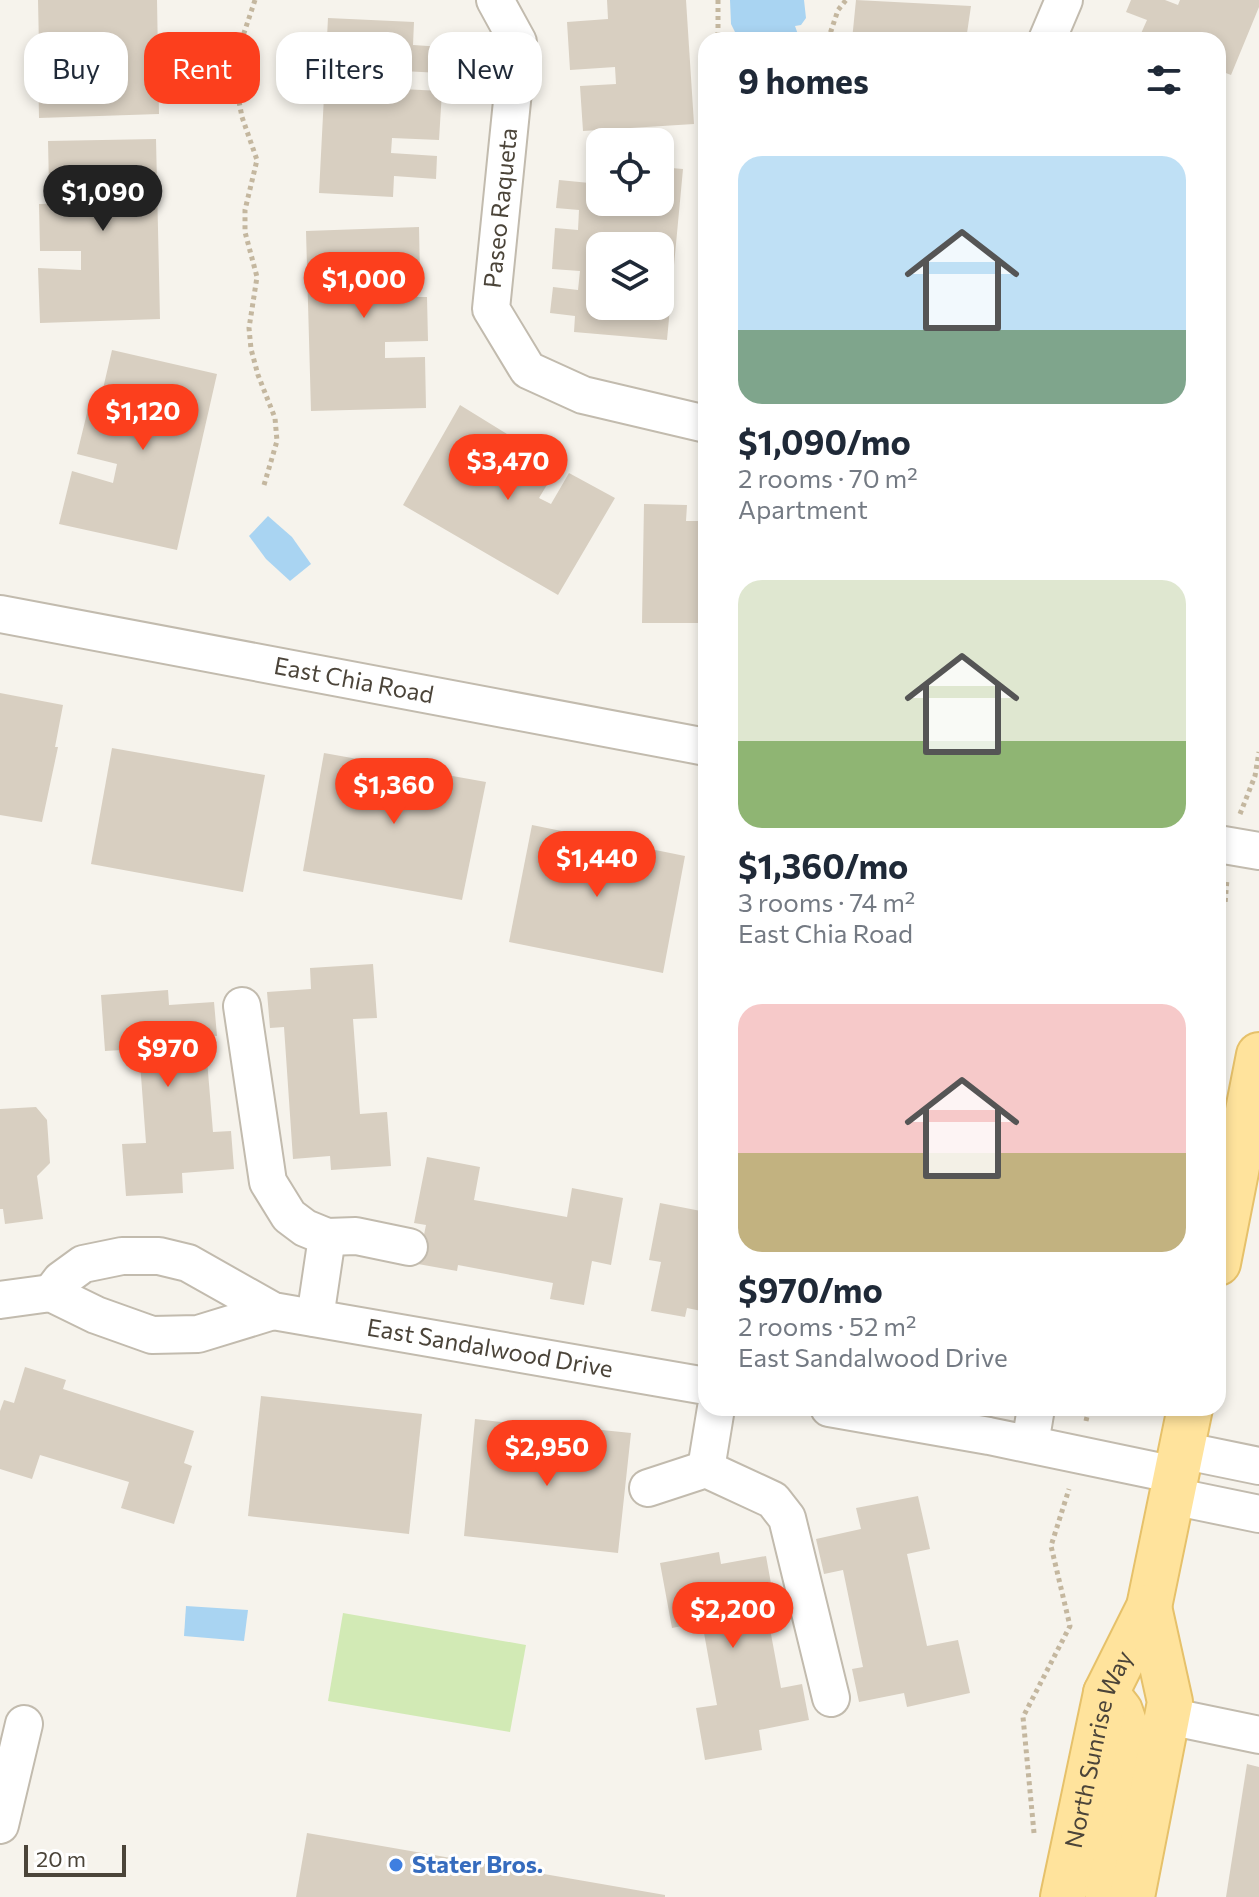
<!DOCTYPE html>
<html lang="en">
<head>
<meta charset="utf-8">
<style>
  body { margin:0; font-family:Commissioner,sans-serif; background:#f6f6f7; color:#1f2937; height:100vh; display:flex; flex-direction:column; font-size:30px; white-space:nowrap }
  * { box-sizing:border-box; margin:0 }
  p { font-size:26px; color:#747a83 }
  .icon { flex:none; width:44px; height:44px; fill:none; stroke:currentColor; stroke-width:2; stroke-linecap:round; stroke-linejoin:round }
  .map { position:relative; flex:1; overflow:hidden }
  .side { position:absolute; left:698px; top:32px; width:528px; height:1384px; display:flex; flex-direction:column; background:#fff; border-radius:24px; box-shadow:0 4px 12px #0003 }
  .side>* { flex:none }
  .guide { position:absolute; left:24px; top:32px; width:554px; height:72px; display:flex; gap:16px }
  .fabs { position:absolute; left:586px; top:128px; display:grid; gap:16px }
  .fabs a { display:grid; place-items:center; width:88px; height:88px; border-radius:16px; background:#fff; box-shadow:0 4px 12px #0003; font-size:40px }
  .scale { position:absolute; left:24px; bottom:20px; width:102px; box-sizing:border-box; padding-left:8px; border:4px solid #4b4439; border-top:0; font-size:22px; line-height:28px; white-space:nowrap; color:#4b4439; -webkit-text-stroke:6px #fff; paint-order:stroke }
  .price { position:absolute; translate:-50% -68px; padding:0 18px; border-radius:28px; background:#fc3f1d; color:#fff; font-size:26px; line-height:52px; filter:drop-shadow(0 2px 4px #0008) }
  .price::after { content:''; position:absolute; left:50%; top:48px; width:24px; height:18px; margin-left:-12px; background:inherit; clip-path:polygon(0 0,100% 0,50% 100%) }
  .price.current { background:#222; color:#fff }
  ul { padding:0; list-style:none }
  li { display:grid; align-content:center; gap:16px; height:424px; padding:0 40px }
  li span { display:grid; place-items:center; height:248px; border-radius:24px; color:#555 }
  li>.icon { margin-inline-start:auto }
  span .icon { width:144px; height:144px; fill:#fffc; stroke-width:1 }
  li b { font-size:34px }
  h2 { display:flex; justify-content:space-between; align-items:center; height:96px; padding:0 40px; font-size:34px }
  .chip { padding:0 28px; border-radius:24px; background:#fff; box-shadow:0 4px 12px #0003; font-size:28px; line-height:72px }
  .chip.current { background:#fc3f1d; color:#fff }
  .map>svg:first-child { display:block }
  .green { fill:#d2eab5 }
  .water { fill:#a9d4f2 }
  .building { fill:#d8cfc1; fill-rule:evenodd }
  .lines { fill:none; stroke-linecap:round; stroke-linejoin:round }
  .minor-casing { stroke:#c2bbae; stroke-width:40 }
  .major-casing { stroke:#e6c16a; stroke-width:48 }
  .path { stroke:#c4b79f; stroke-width:5; stroke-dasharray:4 4; stroke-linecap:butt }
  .minor { stroke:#fff; stroke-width:36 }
  .major { stroke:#ffe39c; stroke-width:44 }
  .shop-dot { fill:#3f7fe0; stroke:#fff; stroke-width:3 }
  .labels { text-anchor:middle; stroke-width:6; stroke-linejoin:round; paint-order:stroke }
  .street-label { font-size:24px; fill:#4b4439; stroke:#fff }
  .shop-label { font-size:24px; font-weight:bold; fill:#366cbe; stroke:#fff; text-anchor:start }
</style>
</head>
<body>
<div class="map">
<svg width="1259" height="1897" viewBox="0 0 1259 1897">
  <rect width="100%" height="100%" fill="#f6f3ec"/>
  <polygon class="green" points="343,1613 526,1645 510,1732 328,1701"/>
  <g class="water">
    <polygon points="730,0 804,0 806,18 801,25 795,26 800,40 739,40 731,24"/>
    <polygon points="268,516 292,537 311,564 290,581 266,559 249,536"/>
    <polygon points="186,1606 248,1610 244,1641 184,1636"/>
  </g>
  <g class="building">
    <polygon points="38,0 157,0 159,114 39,118 38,63 80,65 80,46 39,47"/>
    <polygon points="607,0 686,0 694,124 583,131 580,86 616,84 615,67 570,70 567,22 608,19"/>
    <polygon points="856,0 971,6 966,40 852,40"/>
    <polygon points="1131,0 1165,0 1178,5 1180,0 1259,0 1259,7 1231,75 1218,70 1218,40 1139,38 1147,20 1126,12"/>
    <polygon points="328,18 414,22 413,45 443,47 441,73 402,71 401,89 442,91 439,140 392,138 391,153 437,156 436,179 394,176 393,197 319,193"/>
    <polygon points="156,139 160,319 40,323 38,268 81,270 81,251 40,251 39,204 86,203 86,185 49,186 48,141"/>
    <path d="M660,167L683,169L667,340L574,332L575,316L550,313L553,287L578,290L580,271L552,269L555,228L578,230L579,210L556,208L559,180L600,184V202H660ZM600,246H660V306H600Z"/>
    <polygon points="419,227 420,277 381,279 381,297 427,297 428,341 385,342 385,358 425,357 426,408 311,411 306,231"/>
    <polygon points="112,350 217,374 177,550 59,524 72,471 113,483 117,464 77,454 88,409 134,419 138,401 102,393"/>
    <polygon points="460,405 507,434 492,457 504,464 521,437 562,460 539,498 551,504 569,473 615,498 558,595 403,505"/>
    <polygon points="701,502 706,502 706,623 642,623 644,504 687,505 686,521 701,521"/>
    <polygon points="0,693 63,705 55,747 58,747 42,822 0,815"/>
    <polygon points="112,748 265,775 243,892 91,864"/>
    <polygon points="324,753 486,782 462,900 303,871"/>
    <polygon points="532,825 685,856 663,973 509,942"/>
    <polygon points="373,964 377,1018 353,1019 360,1114 387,1112 391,1166 331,1170 330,1156 293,1159 284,1027 270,1028 267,992 311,989 310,968"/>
    <polygon points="168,990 169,1005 214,1002 217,1036 205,1036 213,1132 231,1131 234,1169 182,1173 183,1193 126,1196 122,1144 146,1143 139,1049 105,1051 101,995"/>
    <polygon points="36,1107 47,1120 50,1163 37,1176 43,1219 5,1224 3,1209 0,1209 0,1109"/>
    <polygon points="427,1157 480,1167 474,1200 567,1217 572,1188 623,1198 611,1265 592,1261 584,1305 550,1299 553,1283 458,1265 457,1271 418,1264 426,1225 414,1223"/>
    <polygon points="660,1203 706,1212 706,1312 687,1308 685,1317 651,1311 661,1262 649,1260"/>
    <polygon points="25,1367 66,1380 63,1389 194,1431 184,1463 192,1466 174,1524 121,1508 129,1482 40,1455 32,1479 0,1469 0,1411 4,1400 14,1403"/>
    <polygon points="261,1396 422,1414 409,1534 248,1516"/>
    <polygon points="475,1419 528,1425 526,1445 570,1450 573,1427 631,1433 618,1553 464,1536"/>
    <polygon points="918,1496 930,1549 907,1554 927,1646 958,1640 970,1693 907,1707 904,1693 859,1702 852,1669 863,1667 843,1570 824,1574 816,1539 861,1529 856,1508"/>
    <polygon points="719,1552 721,1564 766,1556 772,1589 763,1591 781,1688 802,1684 809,1720 759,1730 762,1750 705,1760 696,1708 717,1705 702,1622 672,1628 660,1563"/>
    <polygon points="1247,1764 1259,1767 1259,1897 1226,1897"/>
    <polygon points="307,1833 665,1895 665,1897 296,1897"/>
  </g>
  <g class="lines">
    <g class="minor-casing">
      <g id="minor">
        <polyline points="495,0 518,42 491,309 528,370 583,395 706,424"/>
        <polyline points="1047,40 1064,0"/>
        <path id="s1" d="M0,614L706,747"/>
        <polyline points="1218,844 1259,851"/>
        <polyline points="242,1006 268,1182 289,1216 305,1228 327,1237 315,1318"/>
        <polyline points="327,1237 356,1236 409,1247"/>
        <path id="s2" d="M51,1293L61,1280L83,1264L122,1256H159L188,1263L273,1311L706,1386"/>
        <polyline points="0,1300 51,1293 96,1315 152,1335 198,1334 273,1311"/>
        <polyline points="829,1408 989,1436 1176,1475"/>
        <polyline points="1030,1444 1036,1408"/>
        <polyline points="1181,1450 1259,1466"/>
        <polyline points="706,1469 716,1408"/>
        <polyline points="648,1488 706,1469 773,1500 787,1518 831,1698"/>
        <polyline points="1172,1496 1259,1514"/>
        <polyline points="1168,1716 1259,1735"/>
        <polyline points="0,1825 24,1724"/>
      </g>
    </g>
    <g class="major-casing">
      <g id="major">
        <polyline points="1218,1263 1259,1055"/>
        <polyline points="1105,1886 1129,1737 1120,1711 1106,1693"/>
        <path id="s3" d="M1063,1897L1106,1693L1149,1607L1190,1408"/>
        <polyline points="1132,1897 1170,1702 1149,1607"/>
      </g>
    </g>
    <g class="path">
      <polyline points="255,0 244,33 237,91 242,117 257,160 245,210 245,232 257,277 249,328 251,349 258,375 275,418 277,441 264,485"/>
      <polyline points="718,0 718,35 720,40"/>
      <polyline points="828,40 838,10 846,0"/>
      <polyline points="1240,814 1255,776 1259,752"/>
      <polyline points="1218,916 1225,904 1227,879"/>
      <polyline points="1086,1421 1089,1408"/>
      <polyline points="1034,1833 1023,1717 1070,1626 1051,1546 1069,1489"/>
    </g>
    <use href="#minor" class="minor"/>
    <use href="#major" class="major"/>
  </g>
  <circle class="shop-dot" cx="396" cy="1865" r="8"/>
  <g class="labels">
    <g class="street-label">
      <text transform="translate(501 208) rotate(-84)" y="8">Paseo Raqueta</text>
      <text dy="8" stroke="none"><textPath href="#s1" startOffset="360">East Chia Road</textPath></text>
      <text dy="8" stroke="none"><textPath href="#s2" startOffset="468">East Sandalwood Drive</textPath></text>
      <text dy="8" stroke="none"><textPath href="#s3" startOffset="152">North Sunrise Way</textPath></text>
    </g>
    <g class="shop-label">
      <text x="412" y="1873">Stater Bros.</text>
    </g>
  </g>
</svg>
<div class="fabs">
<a><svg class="icon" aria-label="locate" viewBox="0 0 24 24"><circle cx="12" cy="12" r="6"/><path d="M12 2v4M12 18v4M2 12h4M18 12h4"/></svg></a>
<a><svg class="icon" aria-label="layers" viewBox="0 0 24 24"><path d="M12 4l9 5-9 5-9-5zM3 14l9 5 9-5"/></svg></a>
</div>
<div class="scale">20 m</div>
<b class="price current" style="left:103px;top:233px">$1,090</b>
<b class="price" style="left:364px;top:320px">$1,000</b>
<b class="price" style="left:143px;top:452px">$1,120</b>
<b class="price" style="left:508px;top:502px">$3,470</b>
<b class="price" style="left:394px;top:826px">$1,360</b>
<b class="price" style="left:597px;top:899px">$1,440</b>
<b class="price" style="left:168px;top:1089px">$970</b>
<b class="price" style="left:547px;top:1488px">$2,950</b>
<b class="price" style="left:733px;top:1650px">$2,200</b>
<div class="guide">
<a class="chip">Buy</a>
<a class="chip current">Rent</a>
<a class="chip">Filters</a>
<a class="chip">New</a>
</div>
<section class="side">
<h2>9 homes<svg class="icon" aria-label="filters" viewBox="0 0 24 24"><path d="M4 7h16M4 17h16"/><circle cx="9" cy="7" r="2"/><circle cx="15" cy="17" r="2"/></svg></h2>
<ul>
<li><span style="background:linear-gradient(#bfe0f5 70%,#7fa58c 0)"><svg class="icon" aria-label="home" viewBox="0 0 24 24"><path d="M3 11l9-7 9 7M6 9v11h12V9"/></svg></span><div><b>$1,090/mo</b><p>2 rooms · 70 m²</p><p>Apartment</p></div></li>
<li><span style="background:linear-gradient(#dfe7d0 65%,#8fb573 0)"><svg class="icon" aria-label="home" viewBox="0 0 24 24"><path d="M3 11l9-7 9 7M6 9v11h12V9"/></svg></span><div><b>$1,360/mo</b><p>3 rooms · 74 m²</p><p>East Chia Road</p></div></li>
<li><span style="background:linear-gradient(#f6c9c9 60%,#c2b280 0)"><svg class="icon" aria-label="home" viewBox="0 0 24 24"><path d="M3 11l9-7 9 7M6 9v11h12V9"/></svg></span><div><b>$970/mo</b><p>2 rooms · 52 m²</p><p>East Sandalwood Drive</p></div></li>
</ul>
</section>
</div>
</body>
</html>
